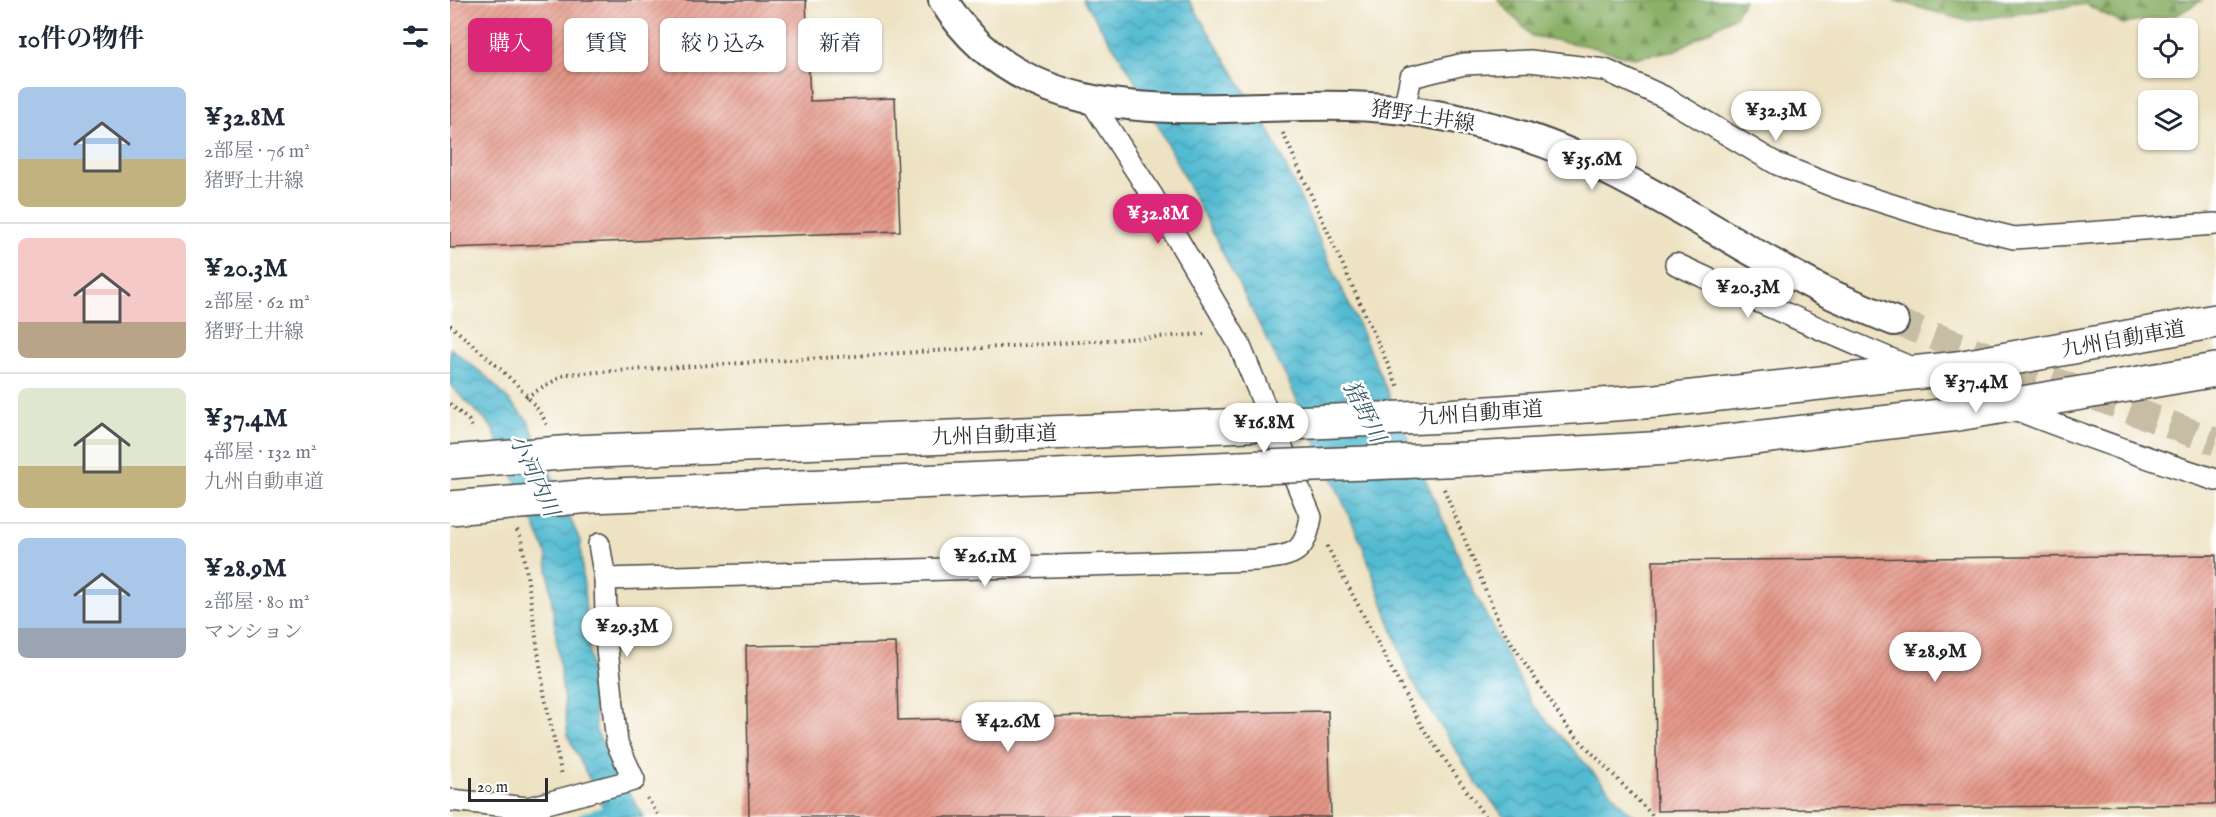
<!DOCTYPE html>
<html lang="ja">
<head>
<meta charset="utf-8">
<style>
  body { margin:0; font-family:"IM FELL English","Noto Serif JP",serif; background:#f6f6f7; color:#1f2937; height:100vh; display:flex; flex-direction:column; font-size:22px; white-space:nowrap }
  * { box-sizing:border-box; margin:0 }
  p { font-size:20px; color:#747a83 }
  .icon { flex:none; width:33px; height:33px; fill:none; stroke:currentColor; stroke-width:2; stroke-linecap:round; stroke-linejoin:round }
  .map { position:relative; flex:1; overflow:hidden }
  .drawer { display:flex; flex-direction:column; background:#fff; width:450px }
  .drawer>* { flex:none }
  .banner { position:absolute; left:18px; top:18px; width:570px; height:54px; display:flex; gap:12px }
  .fabs { position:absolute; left:1688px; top:18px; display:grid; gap:12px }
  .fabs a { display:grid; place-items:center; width:60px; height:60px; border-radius:9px; background:#fff; box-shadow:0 2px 4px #0004; font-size:30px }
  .scale { position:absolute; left:18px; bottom:15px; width:80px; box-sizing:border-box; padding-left:6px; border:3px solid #2b2b2b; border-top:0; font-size:16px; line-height:21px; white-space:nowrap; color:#2b2b2b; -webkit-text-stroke:4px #fff; paint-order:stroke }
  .price { position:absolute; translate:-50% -51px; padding:0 14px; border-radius:21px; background:#fff; color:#222; font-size:20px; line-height:39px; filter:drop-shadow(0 2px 3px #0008) }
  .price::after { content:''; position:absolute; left:50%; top:36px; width:18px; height:14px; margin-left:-9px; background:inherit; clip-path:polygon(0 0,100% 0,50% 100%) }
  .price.selected { background:#db2777; color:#fff }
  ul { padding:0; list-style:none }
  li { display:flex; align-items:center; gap:18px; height:150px; padding:0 18px }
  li+li { border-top:2px solid #e0e1e3 }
  li span { display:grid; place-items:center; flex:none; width:168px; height:120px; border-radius:9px; color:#555 }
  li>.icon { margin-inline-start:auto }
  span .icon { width:72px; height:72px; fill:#fffc; stroke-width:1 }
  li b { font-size:26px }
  h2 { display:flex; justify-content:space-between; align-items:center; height:72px; padding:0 18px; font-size:26px }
  .chip { padding:0 21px; border-radius:9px; background:#fff; box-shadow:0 2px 4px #0004; font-size:21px; line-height:54px }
  .chip.selected { background:#db2777; color:#fff }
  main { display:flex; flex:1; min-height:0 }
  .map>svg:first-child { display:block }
  .forest { fill:url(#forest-firs); stroke:#5b6e49; stroke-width:1.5 }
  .water { fill:url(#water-waves); stroke:#3f737e; stroke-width:1.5 }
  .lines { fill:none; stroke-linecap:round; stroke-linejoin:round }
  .stream { stroke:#53bbd1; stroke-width:8 }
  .building { fill:url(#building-hatch) }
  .secondary-tunnel { stroke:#c6bda4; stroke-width:28; stroke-dasharray:28 14; stroke-linecap:butt }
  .minor-casing { stroke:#484642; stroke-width:24 }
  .secondary-casing { stroke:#484642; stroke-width:32 }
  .motorway-casing { stroke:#484642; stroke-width:36 }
  .path { stroke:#484642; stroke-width:4; stroke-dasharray:1.5 4.5; stroke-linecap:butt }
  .minor { stroke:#fff; stroke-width:21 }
  .secondary { stroke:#fff; stroke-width:28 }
  .motorway { stroke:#fff; stroke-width:33 }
  .motorway-bridge-casing { stroke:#484642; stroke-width:36; stroke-linecap:butt }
  .motorway-bridge { stroke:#fff; stroke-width:33 }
  .labels { text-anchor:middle; stroke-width:5; stroke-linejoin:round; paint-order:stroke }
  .street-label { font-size:21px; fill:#2b2b2b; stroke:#fff }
  .water-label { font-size:22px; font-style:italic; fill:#395d65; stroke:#fff }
</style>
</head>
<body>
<main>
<section class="drawer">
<h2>10件の物件<svg class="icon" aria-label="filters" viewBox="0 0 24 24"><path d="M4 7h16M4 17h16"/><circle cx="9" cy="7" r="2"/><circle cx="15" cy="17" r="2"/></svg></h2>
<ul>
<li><span style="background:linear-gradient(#a9c7e8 60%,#c2b280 0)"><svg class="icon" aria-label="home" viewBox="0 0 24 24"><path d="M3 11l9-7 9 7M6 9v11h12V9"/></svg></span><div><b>¥32.8M</b><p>2部屋 · 76 m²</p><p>猪野土井線</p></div></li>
<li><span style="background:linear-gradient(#f6c9c9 70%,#b9a48a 0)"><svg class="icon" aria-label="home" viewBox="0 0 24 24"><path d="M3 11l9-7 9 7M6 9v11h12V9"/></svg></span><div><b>¥20.3M</b><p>2部屋 · 62 m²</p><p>猪野土井線</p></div></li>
<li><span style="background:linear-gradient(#dfe7d0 65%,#c2b280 0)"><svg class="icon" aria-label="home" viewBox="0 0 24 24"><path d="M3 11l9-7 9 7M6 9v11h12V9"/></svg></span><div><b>¥37.4M</b><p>4部屋 · 132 m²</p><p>九州自動車道</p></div></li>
<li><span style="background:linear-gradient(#a9c7e8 75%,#9aa5b1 0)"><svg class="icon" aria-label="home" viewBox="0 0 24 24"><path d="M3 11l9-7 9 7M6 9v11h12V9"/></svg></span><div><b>¥28.9M</b><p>2部屋 · 80 m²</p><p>マンション</p></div></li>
</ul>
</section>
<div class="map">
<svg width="1766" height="817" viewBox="0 0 1766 817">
  <defs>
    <pattern id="forest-firs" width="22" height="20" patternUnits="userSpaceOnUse" patternTransform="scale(1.5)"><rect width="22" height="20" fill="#8bb167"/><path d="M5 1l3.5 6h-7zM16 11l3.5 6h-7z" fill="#729055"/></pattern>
    <pattern id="water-waves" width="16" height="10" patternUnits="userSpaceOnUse" patternTransform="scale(1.5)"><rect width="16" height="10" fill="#53bbd1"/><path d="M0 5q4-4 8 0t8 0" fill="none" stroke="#4598aa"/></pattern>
    <pattern id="building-hatch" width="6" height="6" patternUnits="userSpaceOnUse" patternTransform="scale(1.5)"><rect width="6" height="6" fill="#e49586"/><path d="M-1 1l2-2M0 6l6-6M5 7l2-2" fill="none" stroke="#b97a6e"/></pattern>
  </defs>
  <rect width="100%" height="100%" fill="#fff"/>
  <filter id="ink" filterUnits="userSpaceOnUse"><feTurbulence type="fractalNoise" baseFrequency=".0167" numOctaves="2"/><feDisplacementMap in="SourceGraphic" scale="12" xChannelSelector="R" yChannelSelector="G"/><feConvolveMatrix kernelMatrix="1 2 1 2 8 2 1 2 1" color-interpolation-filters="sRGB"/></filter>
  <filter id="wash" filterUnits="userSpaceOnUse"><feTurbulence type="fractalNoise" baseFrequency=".008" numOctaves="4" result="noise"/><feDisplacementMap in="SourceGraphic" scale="24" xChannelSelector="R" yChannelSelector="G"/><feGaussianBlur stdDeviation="1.35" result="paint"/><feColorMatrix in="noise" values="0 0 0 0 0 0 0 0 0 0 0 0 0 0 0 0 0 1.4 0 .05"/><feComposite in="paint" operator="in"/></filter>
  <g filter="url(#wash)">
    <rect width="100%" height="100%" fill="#ede2c2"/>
    <g class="forest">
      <polygon points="1048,0 1294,0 1285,16 1226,50 1183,58 1138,46 1082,36"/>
      <polygon points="1443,0 1752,0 1727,15 1673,24 1636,4 1517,21"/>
    </g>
    <g class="water">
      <polygon points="633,0 739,0 819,130 909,326 1025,594 1082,704 1175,808 1187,817 1055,817 1027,784 959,676 912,544 839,383 682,75"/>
      <polygon points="0,348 37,377 78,421 130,541 146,731 193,817 158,817 118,736 96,552 41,426 0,385"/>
    </g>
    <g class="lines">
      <polyline class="stream" points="132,817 165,807"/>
    </g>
    <g id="blocks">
      <g class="building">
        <polygon points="0,0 356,0 360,101 445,98 450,231 0,248"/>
        <polygon points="1766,555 1766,804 1207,811 1203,561"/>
        <polygon points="446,643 448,720 878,711 881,817 299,817 296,646"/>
      </g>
    </g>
  </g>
  <g filter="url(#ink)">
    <use href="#blocks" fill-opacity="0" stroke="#484642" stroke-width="1.5"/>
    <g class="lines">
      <polyline class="secondary-tunnel" points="1444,321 1766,442"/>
      <g class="minor-casing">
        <g id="minor">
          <polyline points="954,109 961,77 1014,64 1080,61 1155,70 1214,97 1327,164 1388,188 1483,218 1564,238 1766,224"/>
          <path d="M1226,264C1402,345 1581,422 1766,480"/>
          <path d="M155,579L806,560C842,555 854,557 861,517L789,344L703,197L640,99"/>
          <polyline points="0,800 78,808 184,780 167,743 157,649 155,579 149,544"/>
        </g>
      </g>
      <g class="secondary-casing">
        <path id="secondary" d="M493,0C581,142 757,102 898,106C947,107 995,115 1042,127C1159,155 1266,236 1372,290C1395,301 1420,311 1444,321"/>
      </g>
      <g class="motorway-casing">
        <g id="motorway">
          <polyline points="997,416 1206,401 1508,368 1766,321"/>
          <polyline points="123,452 774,426"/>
          <polyline points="1020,459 1218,448 1508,414 1766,370"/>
          <polyline points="142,496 790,468"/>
        </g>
      </g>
      <g class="path">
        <polyline points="833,133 949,389"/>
        <path d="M0,325C28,350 82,392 97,425"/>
        <polyline points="76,397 116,374 755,334"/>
        <polyline points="0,404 19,421 23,430"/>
        <polyline points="994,489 1050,625 1117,727 1204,817"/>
        <polyline points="67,530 72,540 94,693 112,776"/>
        <polyline points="877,546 972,727 1035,817"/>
        <polyline points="197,798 210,817"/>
      </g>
      <use href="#minor" class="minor"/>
      <use href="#secondary" class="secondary"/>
      <use href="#motorway" class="motorway"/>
      <g class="motorway-bridge-casing">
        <g id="motorway-bridge">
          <polyline points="774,426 997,416"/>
          <polyline points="0,462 123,452"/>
          <polyline points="790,468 1020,459"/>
          <polyline points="0,508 142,496"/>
        </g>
      </g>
      <use href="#motorway-bridge" class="motorway-bridge"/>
    </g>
  </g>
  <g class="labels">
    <g class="street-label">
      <text transform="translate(973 116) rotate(9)" y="7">猪野土井線</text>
      <text transform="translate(1673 339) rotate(-10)" y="7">九州自動車道</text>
      <text transform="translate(1030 413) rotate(-4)" y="7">九州自動車道</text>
      <text transform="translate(544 435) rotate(-2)" y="7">九州自動車道</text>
    </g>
    <g class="water-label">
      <text transform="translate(915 411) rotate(63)" y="8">猪野川</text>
      <text transform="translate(85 475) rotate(65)" y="8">小河内川</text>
    </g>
  </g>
</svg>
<div class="fabs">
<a><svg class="icon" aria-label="locate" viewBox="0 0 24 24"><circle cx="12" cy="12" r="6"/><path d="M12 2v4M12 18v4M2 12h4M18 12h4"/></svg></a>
<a><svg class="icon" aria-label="layers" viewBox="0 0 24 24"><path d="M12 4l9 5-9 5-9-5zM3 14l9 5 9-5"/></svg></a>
</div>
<div class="scale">20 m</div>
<b class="price" style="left:1326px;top:142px">¥32.3M</b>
<b class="price" style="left:1142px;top:191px">¥35.6M</b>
<b class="price selected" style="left:708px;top:245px">¥32.8M</b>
<b class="price" style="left:1298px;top:319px">¥20.3M</b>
<b class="price" style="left:1526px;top:414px">¥37.4M</b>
<b class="price" style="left:814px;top:454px">¥16.8M</b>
<b class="price" style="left:535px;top:588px">¥26.1M</b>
<b class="price" style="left:177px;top:658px">¥29.3M</b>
<b class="price" style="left:1485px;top:683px">¥28.9M</b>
<b class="price" style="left:558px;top:753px">¥42.6M</b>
<div class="banner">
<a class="chip selected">購入</a>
<a class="chip">賃貸</a>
<a class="chip">絞り込み</a>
<a class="chip">新着</a>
</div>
</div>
</main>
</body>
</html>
